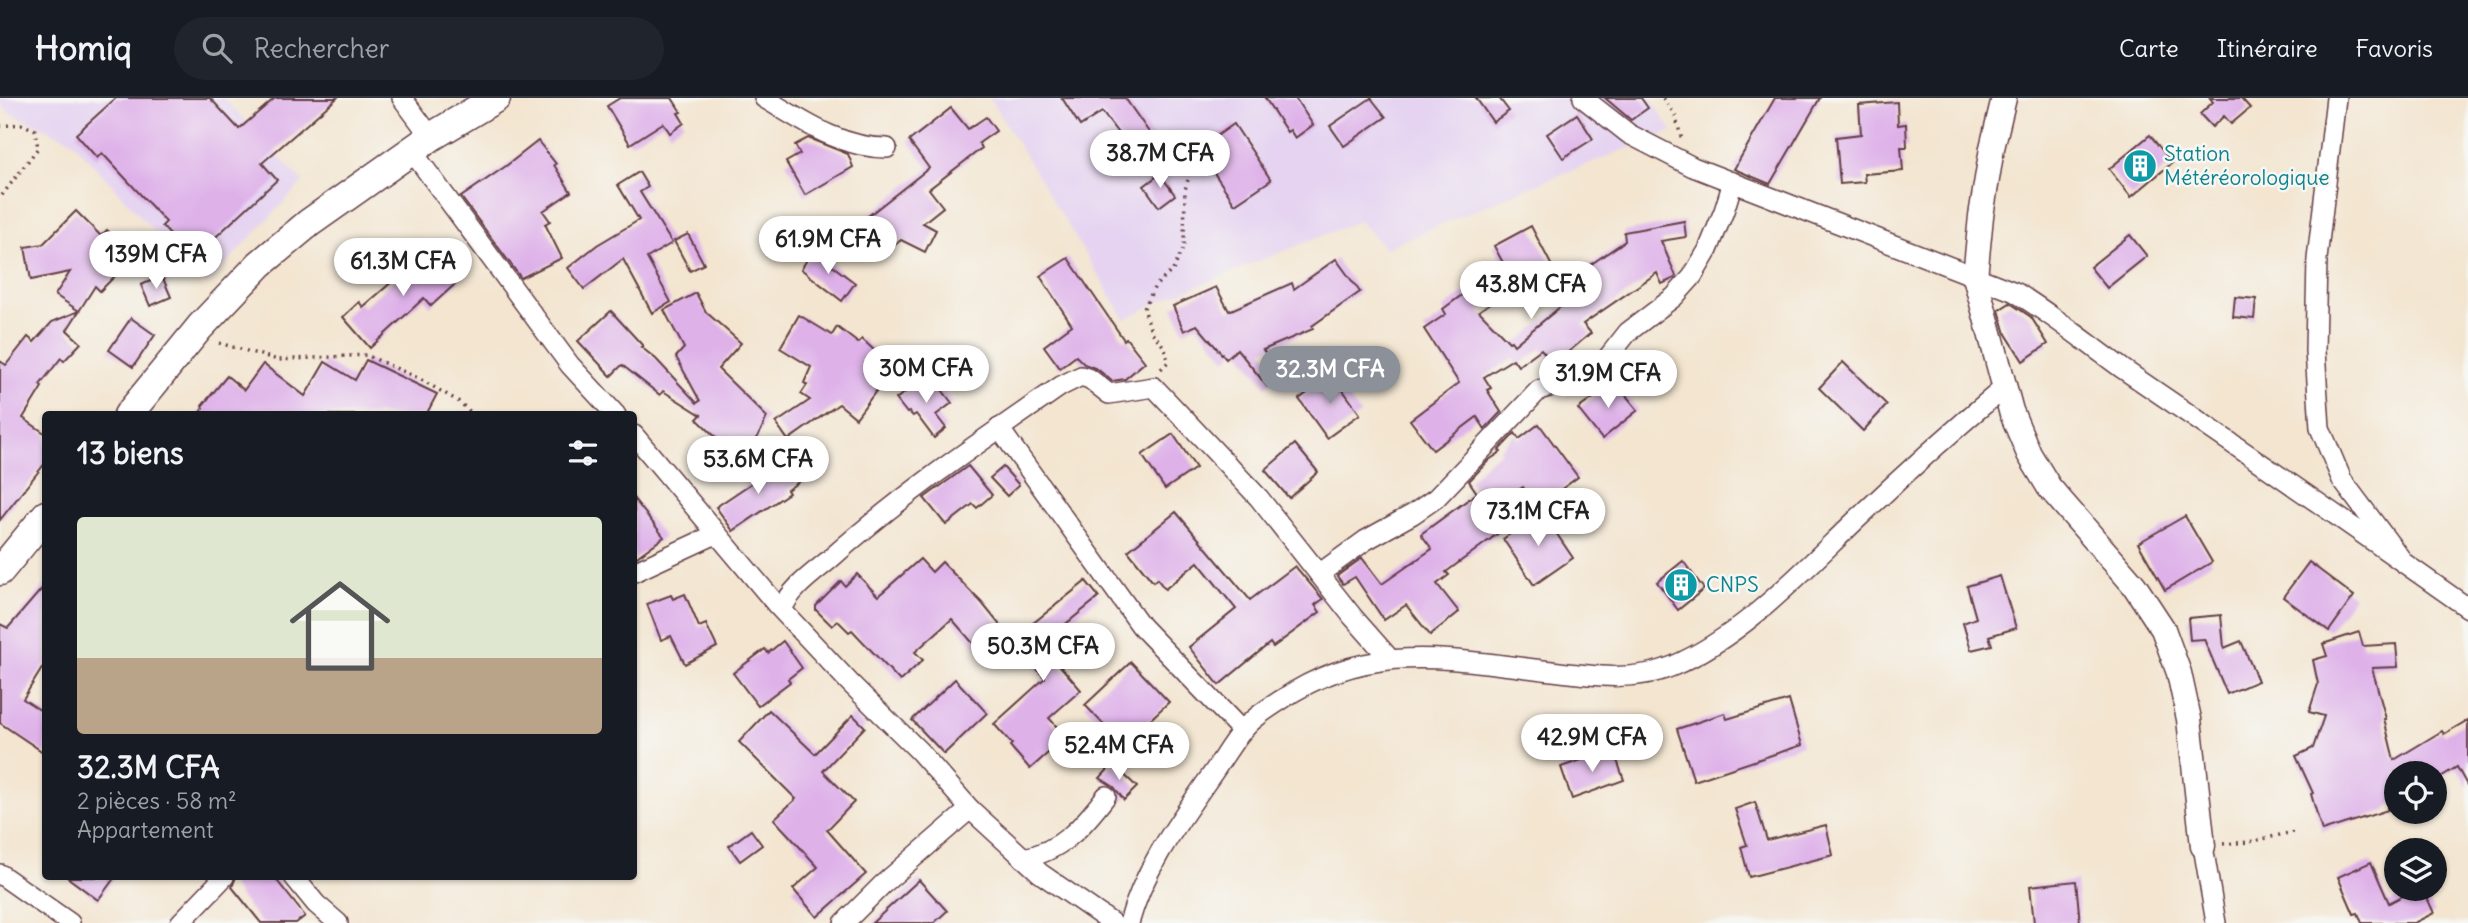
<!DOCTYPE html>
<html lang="fr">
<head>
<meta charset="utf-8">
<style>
  body { margin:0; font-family:Delius,sans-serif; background:#20242c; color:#f1f3f6; height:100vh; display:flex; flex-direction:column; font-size:26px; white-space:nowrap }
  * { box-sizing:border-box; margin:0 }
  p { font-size:23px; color:#9ea1a6 }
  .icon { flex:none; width:38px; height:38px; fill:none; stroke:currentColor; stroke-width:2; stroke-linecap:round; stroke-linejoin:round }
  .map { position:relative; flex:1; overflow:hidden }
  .details { position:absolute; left:42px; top:313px; width:595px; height:469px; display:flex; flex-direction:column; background:#171b24; border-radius:7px; box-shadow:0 2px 5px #0004 }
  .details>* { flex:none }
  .buttons { position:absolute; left:2384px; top:663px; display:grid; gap:14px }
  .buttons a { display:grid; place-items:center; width:63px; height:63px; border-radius:50%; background:#171b24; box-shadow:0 2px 5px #0004; font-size:35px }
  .price { position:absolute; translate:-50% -60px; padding:0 16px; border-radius:24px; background:#fff; color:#222; font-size:23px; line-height:46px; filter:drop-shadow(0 2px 4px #0008) }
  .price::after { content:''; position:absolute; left:50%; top:42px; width:21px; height:16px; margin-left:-10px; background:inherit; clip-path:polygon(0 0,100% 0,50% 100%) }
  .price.current { background:#8c9099; color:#fff }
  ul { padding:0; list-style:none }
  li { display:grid; align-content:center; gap:14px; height:371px; padding:0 35px }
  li+li { border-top:2px solid #363941 }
  li span { display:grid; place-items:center; height:217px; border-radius:7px; color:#555 }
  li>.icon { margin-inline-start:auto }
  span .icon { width:126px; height:126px; fill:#fffc; stroke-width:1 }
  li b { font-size:30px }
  h2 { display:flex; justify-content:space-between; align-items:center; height:84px; padding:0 35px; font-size:30px }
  header { display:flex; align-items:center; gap:42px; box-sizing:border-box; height:98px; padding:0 35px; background:#171b24; border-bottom:2px solid #363941 }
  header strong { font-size:33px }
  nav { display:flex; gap:38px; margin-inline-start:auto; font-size:24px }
  .search { width:490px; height:63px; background:#20242c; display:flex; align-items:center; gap:18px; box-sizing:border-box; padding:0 24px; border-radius:38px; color:#9ea1a6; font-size:26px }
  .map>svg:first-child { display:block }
  .built { fill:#e5d3f1 }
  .building { fill:#deb1e9 }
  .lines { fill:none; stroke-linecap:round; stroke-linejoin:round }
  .minor-casing { stroke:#633d44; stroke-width:22 }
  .tertiary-casing { stroke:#633d44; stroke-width:27 }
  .secondary-casing { stroke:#633d44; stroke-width:31 }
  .path { stroke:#633d44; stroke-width:3.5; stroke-dasharray:2 5; stroke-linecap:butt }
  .minor { stroke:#fff; stroke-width:19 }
  .tertiary { stroke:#fff; stroke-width:24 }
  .secondary { stroke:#fff; stroke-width:28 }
  .labels { text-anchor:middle; stroke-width:5; stroke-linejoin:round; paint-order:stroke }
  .culture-label { font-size:21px; fill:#0d838f; stroke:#f6f6f2; text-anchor:start }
</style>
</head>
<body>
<header>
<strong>Homiq</strong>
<div class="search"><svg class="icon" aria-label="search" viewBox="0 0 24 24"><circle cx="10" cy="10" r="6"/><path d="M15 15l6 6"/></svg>Rechercher</div>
<nav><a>Carte</a><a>Itinéraire</a><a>Favoris</a></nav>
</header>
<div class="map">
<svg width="2468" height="825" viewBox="0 0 2468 825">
  <rect width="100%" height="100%" fill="#f6f6f2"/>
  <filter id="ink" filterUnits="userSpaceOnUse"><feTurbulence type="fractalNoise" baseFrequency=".0143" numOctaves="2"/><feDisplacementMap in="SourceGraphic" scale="14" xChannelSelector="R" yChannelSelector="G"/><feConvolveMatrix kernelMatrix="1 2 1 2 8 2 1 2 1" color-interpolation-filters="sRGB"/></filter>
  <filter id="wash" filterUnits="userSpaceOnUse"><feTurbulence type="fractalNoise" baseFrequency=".00686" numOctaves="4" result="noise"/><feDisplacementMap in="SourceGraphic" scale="28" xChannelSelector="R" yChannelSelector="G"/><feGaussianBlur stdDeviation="1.57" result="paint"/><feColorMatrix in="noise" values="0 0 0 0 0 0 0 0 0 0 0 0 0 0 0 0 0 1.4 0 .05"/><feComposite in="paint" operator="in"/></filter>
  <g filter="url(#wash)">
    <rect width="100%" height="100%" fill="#f3e5d0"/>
    <g class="built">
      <polygon points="0,0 224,0 303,84 208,185 160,140 71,42 9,15 0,5"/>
      <polygon points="990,0 1650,0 1672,33 1522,92 1385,150 1359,123 1162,202 1125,221"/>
    </g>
    <g id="blocks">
      <g class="building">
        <polygon points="116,0 210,0 239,31 275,0 337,0 262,65 277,82 192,161 162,128 166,124 102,55 97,60 76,36"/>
        <polygon points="620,0 672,0 681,14 678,15 684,25 670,35 663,25 630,46 607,8"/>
        <polygon points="1062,0 1125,0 1153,40 1133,55 1102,14 1080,28"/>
        <polygon points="1265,0 1295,0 1313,27 1295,40 1290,32 1287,34"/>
        <polygon points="1371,0 1386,19 1344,48 1330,28"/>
        <polygon points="1476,0 1499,0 1509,13 1493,24"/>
        <polygon points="1605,0 1641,0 1648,10 1631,22"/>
        <polygon points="1775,0 1820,0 1770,86 1734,71"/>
        <polygon points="2210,0 2244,0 2242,1 2250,10 2231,26 2224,18 2212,29 2200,16 2213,4"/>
        <polygon points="1897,4 1898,27 1906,26 1907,49 1901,49 1903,73 1864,76 1865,84 1840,86 1836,39 1861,36 1859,7"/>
        <polygon points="951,10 968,31 986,19 996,33 979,45 982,50 929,91 943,109 923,125 936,132 925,154 901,142 891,150 867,119 929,70 909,43"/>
        <polygon points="1577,16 1593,41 1563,60 1547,36"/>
        <polygon points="1234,26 1271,82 1235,106 1198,51"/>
        <polygon points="2150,37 2172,65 2131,99 2109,71"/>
        <polygon points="808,40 848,56 853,69 805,97 786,64 800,56 795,47"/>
        <polygon points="538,43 556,66 554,67 571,94 543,113 550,123 545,126 562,160 521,180 461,99 506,68"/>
        <polygon points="639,74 648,89 640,94 672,145 647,160 671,204 652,215 623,161 584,191 568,170 597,147 639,122 618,87"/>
        <polygon points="1160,76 1175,97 1159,109 1144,88"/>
        <polygon points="76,113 101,138 107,132 134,159 100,193 95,188 67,232 81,245 64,263 61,260 40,287 42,289 23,320 46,336 46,364 0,422 0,263 6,267 28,239 34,244 52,224 79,213 55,197 70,174 31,182 25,149 43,146"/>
        <polygon points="1684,123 1686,139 1661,143 1676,178 1675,180 1662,186 1657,175 1583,226 1591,235 1554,266 1541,251 1518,268 1513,261 1484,279 1491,290 1487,292 1501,314 1485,331 1477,319 1433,352 1410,322 1459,285 1424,231 1446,216 1443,211 1466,194 1471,201 1508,174 1494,148 1531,128 1555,174 1517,193 1515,188 1479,213 1509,244 1511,243 1514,247 1577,195 1568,182 1625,143 1624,134"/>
        <polygon points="688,136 704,166 690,173 674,143"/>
        <polygon points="2130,137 2147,158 2107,190 2090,169"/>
        <polygon points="442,153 464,178 431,208 424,200 370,250 343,219 359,204 363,209 417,162 423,170"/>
        <polygon points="813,153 855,185 842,203 801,171"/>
        <polygon points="1068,160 1124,242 1126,240 1145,264 1125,281 1112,283 1097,271 1084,266 1076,258 1060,270 1044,248 1072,227 1040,178"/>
        <polygon points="1336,161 1360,194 1312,228 1313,231 1263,252 1282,276 1267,288 1237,251 1226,261 1197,227 1184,233 1173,208 1216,189 1229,213 1292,185 1294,191"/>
        <polygon points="162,178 171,199 150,208 141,187"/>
        <polygon points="696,195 706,214 741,245 718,271 767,319 750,356 735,350 731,354 697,321 701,317 663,293 660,297 622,267 611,278 578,243 611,213 643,248 641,249 656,261 697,305 700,303 676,259 684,250 664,212"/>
        <polygon points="2235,199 2256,201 2254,221 2233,219"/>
        <polygon points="2010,205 2031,219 2048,246 2023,263 2006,236 1999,212"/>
        <polygon points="799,217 832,237 837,229 858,245 862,241 875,253 873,255 893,270 856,320 839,306 788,342 776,325 810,302 801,296 807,287 804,285 811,269 780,250"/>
        <polygon points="131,220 155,237 133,269 109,252"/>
        <polygon points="366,262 437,296 426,317 198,317 203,310 202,308 227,278 244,292 263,266 305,298 325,264 355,282"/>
        <polygon points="1843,264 1887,307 1863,333 1819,290"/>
        <polygon points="1332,277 1360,316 1327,340 1299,301"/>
        <polygon points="933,280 952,305 936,317 946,330 934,340 916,316 913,318 909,314 907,315 896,301 921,282 925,287"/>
        <polygon points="1615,284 1638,312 1602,341 1578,311"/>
        <polygon points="1539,326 1578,379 1537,409 1523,389 1485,414 1500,434 1446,474 1449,477 1437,486 1459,514 1430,537 1406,507 1384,522 1355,479 1343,486 1337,478 1362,460 1382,486 1432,451 1421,436 1477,395 1469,383 1489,362 1501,354 1499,352 1515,335 1519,341"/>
        <polygon points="1173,336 1196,370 1165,391 1142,357"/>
        <polygon points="1295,346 1318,374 1289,400 1265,372"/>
        <polygon points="786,362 800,383 787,392 789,395 733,433 716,409"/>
        <polygon points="968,368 992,397 977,410 973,406 946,427 924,400"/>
        <polygon points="1003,369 1019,387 1007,398 990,380"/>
        <polygon points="634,401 664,439 634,461"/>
        <polygon points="1176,414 1250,502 1295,468 1323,501 1315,507 1320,514 1273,549 1270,545 1219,587 1189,549 1236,511 1198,464 1165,491 1157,481 1153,484 1128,453"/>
        <polygon points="1542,414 1573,460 1534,487 1503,441"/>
        <polygon points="2185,418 2212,464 2165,492 2138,445"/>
        <polygon points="920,461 932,474 942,464 982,505 1008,537 988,553 983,546 977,550 952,521 915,554 923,562 900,583 852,532 849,534 838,523 832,528 816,512 816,508 841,483 845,488 857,476 878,498"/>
        <polygon points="1683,463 1704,491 1678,512 1657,484"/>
        <polygon points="2309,464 2354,498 2329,533 2283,499"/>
        <polygon points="2000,478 2016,530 1989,538 1992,547 1971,552 1963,525 1976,520 1967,488"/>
        <polygon points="1086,483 1099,499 1041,546 1081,592 1049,620 1066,639 1030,671 1010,648 1012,646 994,626 1045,580 1010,540 1025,527 1027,530"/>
        <polygon points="46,486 46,564 23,601 46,616 46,656 0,625 0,526 8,530"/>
        <polygon points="685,496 699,529 706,526 717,549 685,566 671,538 661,542 647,506 671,497 673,501"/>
        <polygon points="2221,517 2224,550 2241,543 2258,583 2227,596 2204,541 2190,542 2188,520"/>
        <polygon points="2359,534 2363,548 2396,546 2398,569 2372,570 2386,621 2384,621 2394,662 2442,633 2444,636 2468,622 2468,689 2457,669 2434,683 2434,676 2396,676 2396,705 2387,710 2388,712 2322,733 2311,696 2313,695 2296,658 2313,650 2324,618 2309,614 2318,586 2313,562 2327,558 2323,546"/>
        <polygon points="783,543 802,570 788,581 790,584 758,608 733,575 765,551 768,555"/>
        <polygon points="1131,564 1169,604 1123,647 1085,607"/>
        <polygon points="955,581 987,615 944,656 912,622"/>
        <polygon points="1789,602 1802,647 1694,683 1677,631 1725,615 1727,621"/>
        <polygon points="769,612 815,656 853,617 865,629 823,673 854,704 827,732 866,776 817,819 793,791 818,769 774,721 796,701 739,644"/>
        <polygon points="1613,651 1624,682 1572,701 1561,669"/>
        <polygon points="1113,666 1137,689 1124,702 1114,689 1100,680"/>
        <polygon points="1755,704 1767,742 1826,727 1833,757 1749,779 1741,749 1747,747 1735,711"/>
        <polygon points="751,732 762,747 740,763 729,748"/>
        <polygon points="2371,764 2389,805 2416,791 2423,791 2434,815 2414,825 2362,825 2358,815 2354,816 2338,779"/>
        <polygon points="67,779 115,779 98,802"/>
        <polygon points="236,779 274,779 305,818 296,825 261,825 232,789"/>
        <polygon points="919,782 947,813 934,825 872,825"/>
        <polygon points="2076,783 2080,825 2034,825 2030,788"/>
      </g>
    </g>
  </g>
  <g filter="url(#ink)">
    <use href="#blocks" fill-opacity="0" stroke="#633d44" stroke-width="2"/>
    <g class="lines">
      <g class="minor-casing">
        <g id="minor">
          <polyline points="402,0 431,39"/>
          <path d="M764,0C803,23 840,50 887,50"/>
          <path d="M1583,0L1629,36L1693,69L2015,194C2053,217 2087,245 2123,271C2217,335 2311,399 2404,465"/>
          <polyline points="2336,0 2317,161 2315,253 2320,330 2342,382 2404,465 2468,510"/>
          <polyline points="412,53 570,267 616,317"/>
          <polyline points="999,330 1141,528 1242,633"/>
          <polyline points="634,337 776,506 850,585 919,653 970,711 1040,775 1112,825"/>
          <polyline points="634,474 716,436"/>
          <polyline points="1319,476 1366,442 1413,416 1436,400 1539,292 1590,277 1598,272 1628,234 1674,199 1692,179 1708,152 1724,113 1733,84"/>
          <path d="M782,512C790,491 812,476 829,462C901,397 981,343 1061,288L1081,278L1090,281L1109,296L1154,289L1259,400L1353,519L1390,561"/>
          <polyline points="2203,748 2216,825"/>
          <path d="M1023,760C1061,754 1084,727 1106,698"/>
          <polyline points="0,776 70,825"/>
          <polyline points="294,779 316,806 338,825"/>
          <polyline points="180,825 224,779"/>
          <polyline points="844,825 882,787 970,711"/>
          <path d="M1129,825C1144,770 1178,725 1210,679C1221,664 1230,647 1242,633C1253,620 1267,611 1281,602C1370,541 1452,562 1552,573C1591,578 1636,584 1673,568C1741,539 1800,476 1852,426C1902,378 1953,332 2006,288"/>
        </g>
      </g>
      <g class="tertiary-casing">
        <polyline id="tertiary" points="2004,0 1992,50 1981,118 1975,179 2011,313 2029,356 2049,389 2134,487 2163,531 2179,575 2189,621 2203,748"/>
      </g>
      <g class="secondary-casing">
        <g id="secondary">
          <polyline points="128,317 200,229 260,166 309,125 431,39 496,0"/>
          <polyline points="0,473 46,417"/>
        </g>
      </g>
      <g class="path">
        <polyline points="1663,0 1675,17 1682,42"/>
        <polyline points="0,28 21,26 35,32 38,50 0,100"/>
        <polyline points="219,245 278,262 366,257 418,280 458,303 474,317"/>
        <polyline points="1161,271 1168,264 1165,250 1151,233 1144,210 1155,188 1173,172 1184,149 1185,92 1195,57"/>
        <polyline points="2223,746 2249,744 2293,734"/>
      </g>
      <use href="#minor" class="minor"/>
      <use href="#tertiary" class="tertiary"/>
      <use href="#secondary" class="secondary"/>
    </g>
  </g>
  <defs>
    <g id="building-disc" transform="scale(1.75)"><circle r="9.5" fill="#0f9aa8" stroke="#f6f6f2"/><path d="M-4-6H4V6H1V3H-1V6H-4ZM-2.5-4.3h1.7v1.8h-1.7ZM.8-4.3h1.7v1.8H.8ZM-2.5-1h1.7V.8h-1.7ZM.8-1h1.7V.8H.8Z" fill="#fff"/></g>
  </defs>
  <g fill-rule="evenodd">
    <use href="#building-disc" x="2140" y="68"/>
    <use href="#building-disc" x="1681" y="487"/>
  </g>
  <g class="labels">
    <g class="culture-label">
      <text x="2164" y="63">Station<tspan x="2164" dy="24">Météréorologique</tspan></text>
      <text x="1706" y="494">CNPS</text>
    </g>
  </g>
</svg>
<div class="buttons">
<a><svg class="icon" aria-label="locate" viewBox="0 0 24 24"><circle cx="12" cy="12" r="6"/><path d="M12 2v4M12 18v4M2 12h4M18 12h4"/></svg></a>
<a><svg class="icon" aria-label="layers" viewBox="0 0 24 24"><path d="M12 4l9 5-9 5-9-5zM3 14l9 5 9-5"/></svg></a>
</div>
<b class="price" style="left:1160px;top:92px">38.7M CFA</b>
<b class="price" style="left:828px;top:178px">61.9M CFA</b>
<b class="price" style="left:156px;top:193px">139M CFA</b>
<b class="price" style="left:403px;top:200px">61.3M CFA</b>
<b class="price" style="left:1531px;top:223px">43.8M CFA</b>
<b class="price" style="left:926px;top:307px">30M CFA</b>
<b class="price current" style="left:1330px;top:308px">32.3M CFA</b>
<b class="price" style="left:1608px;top:312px">31.9M CFA</b>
<b class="price" style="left:758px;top:398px">53.6M CFA</b>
<b class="price" style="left:1538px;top:450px">73.1M CFA</b>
<b class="price" style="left:1043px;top:585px">50.3M CFA</b>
<b class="price" style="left:1592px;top:676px">42.9M CFA</b>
<b class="price" style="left:1119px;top:684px">52.4M CFA</b>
<section class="details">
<h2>13 biens<svg class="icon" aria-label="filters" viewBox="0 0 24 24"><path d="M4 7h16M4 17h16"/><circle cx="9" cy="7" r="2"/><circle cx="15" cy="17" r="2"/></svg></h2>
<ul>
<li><span style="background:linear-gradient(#dfe7d0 65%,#b9a48a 0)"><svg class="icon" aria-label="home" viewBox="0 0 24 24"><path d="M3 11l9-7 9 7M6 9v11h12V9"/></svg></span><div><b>32.3M CFA</b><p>2 pièces · 58 m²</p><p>Appartement</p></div></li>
</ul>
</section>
</div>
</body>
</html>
